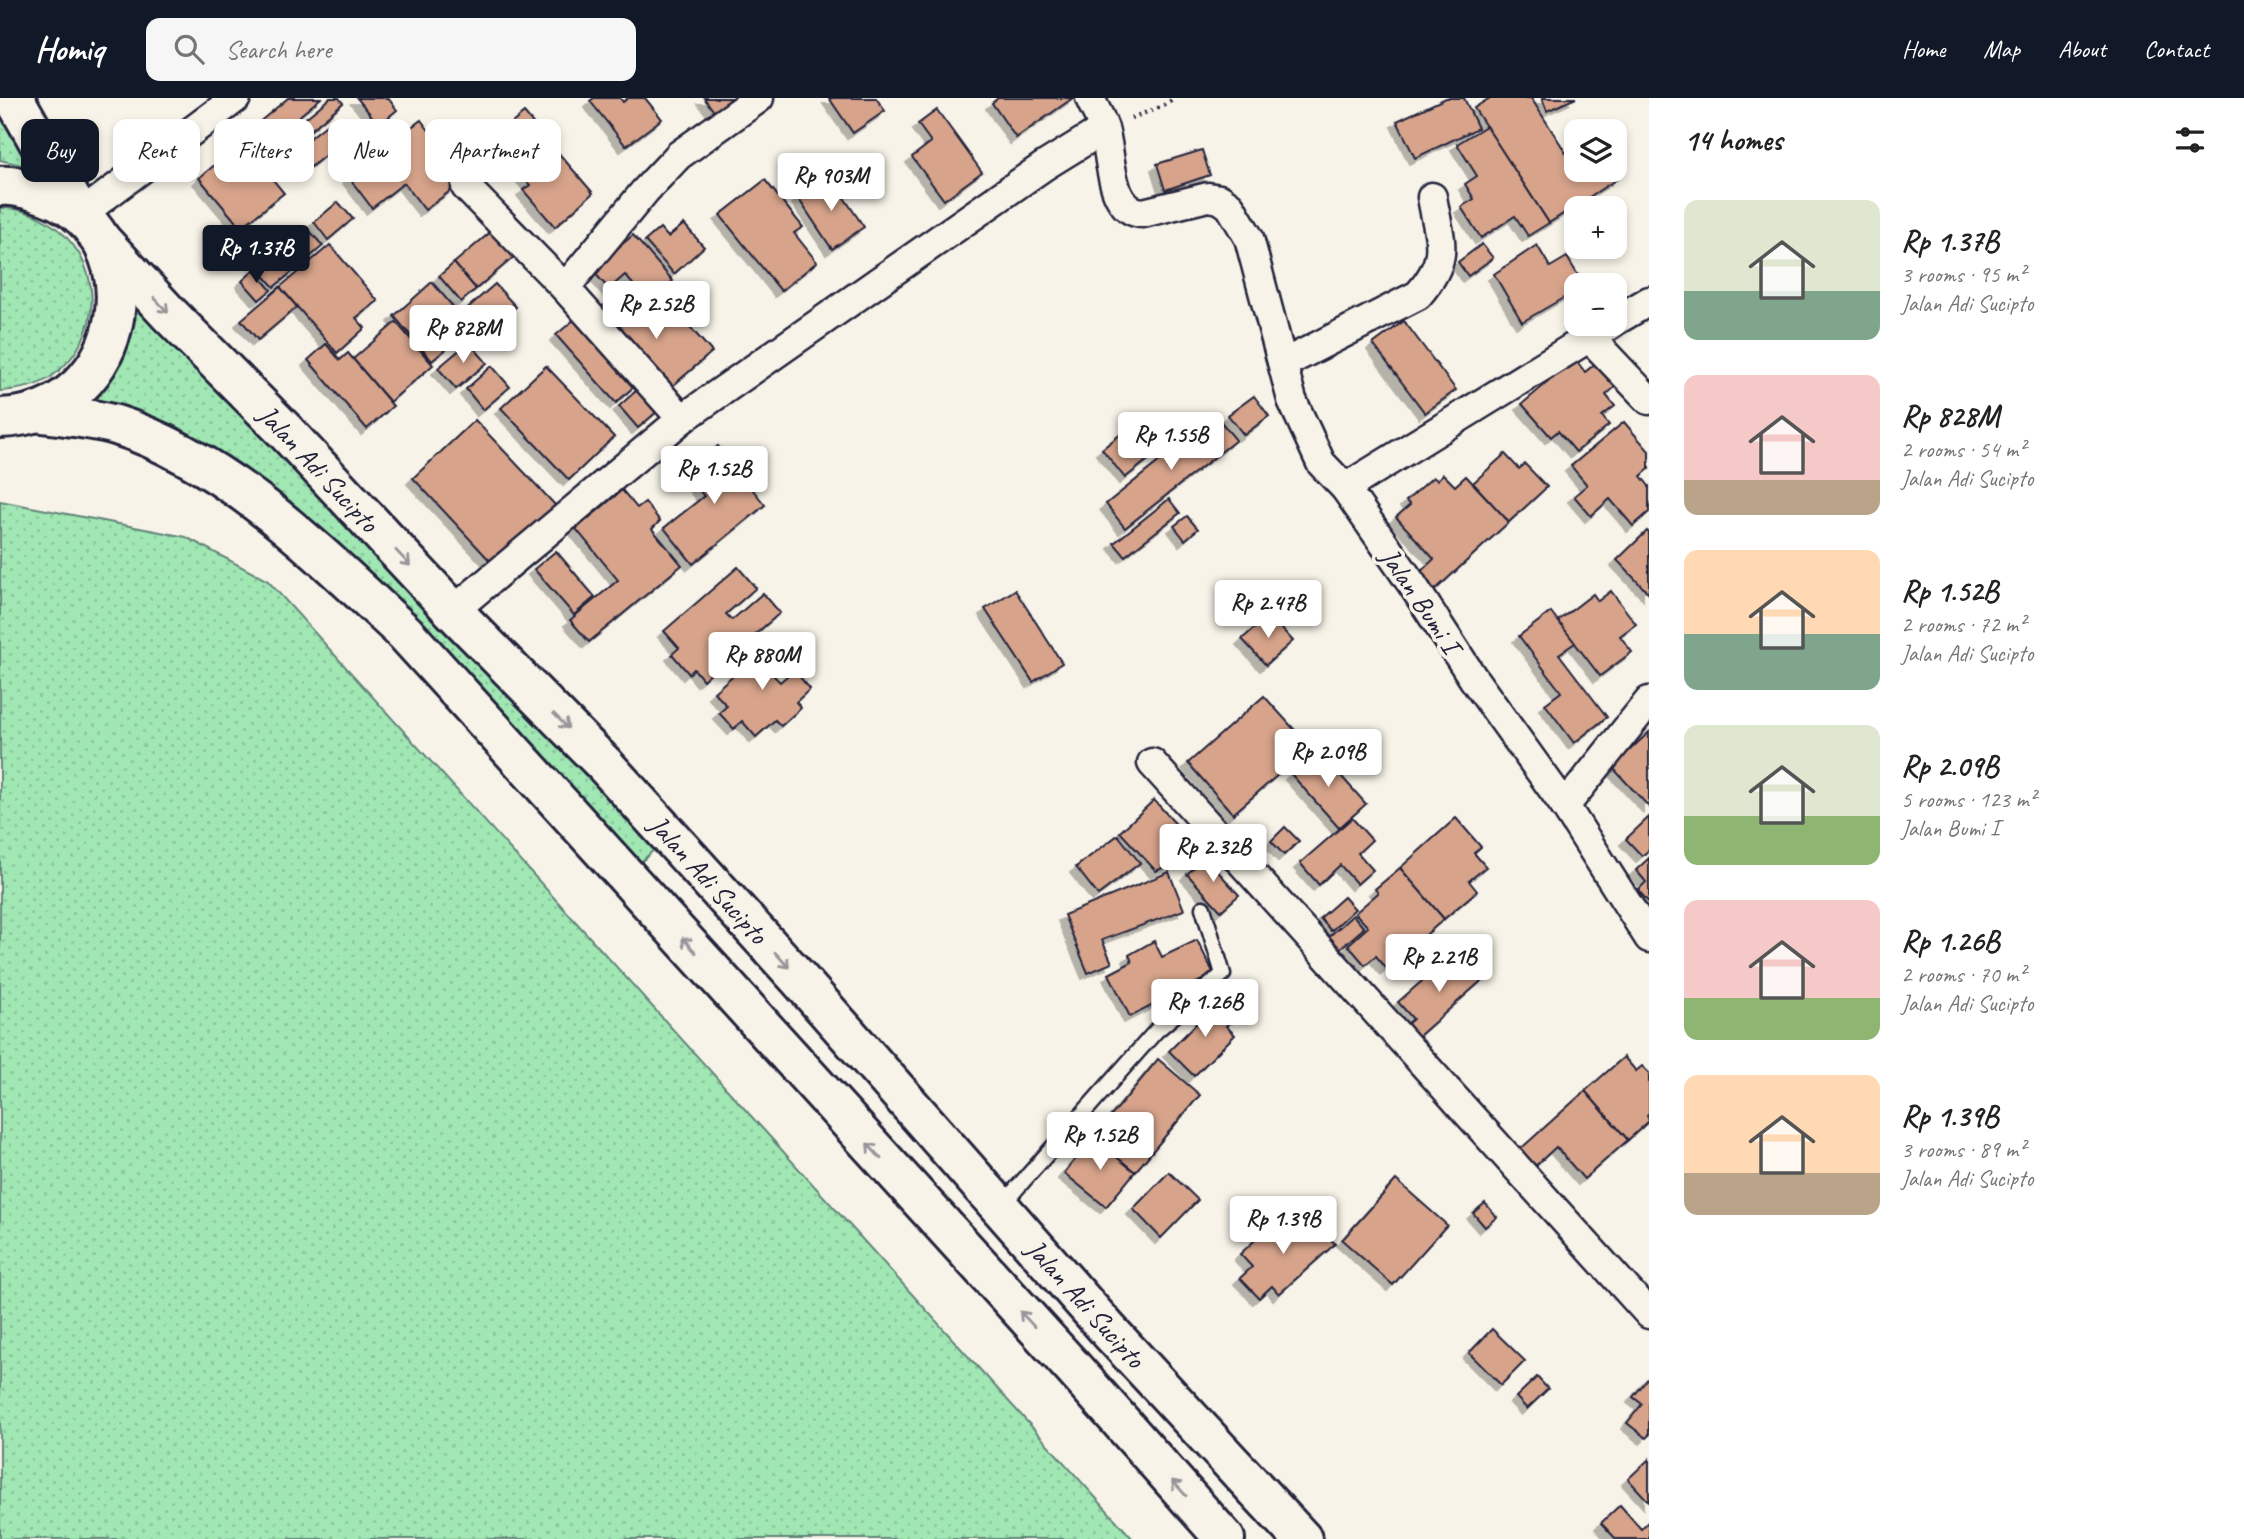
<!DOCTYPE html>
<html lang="en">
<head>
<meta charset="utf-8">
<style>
  body { margin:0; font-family:Caveat,sans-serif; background:#f6f6f6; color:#222; height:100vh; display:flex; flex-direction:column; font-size:26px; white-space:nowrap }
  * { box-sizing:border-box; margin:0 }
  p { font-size:23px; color:#767676 }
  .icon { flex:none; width:38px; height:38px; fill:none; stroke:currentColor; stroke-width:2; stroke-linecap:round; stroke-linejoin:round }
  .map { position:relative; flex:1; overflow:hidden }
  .details { display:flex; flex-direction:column; background:#fff; width:595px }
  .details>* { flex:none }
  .guide { position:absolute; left:21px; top:21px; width:665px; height:63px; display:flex; gap:14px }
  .tools { position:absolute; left:1564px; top:21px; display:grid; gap:14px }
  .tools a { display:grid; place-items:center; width:63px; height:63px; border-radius:14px; background:#fff; box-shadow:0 4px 10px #0003; font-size:35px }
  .price { position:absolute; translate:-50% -60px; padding:0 16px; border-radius:7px; background:#fff; color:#222; font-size:23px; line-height:46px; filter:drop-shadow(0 2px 4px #0008) }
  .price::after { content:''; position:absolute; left:50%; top:42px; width:21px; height:16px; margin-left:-10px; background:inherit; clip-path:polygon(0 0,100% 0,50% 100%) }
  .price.current { background:#111827; color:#fff }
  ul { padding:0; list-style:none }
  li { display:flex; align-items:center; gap:21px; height:175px; padding:0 35px }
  li span { display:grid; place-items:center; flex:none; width:196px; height:140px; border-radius:14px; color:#555 }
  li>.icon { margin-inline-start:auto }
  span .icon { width:84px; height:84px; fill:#fffc; stroke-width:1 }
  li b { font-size:30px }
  h2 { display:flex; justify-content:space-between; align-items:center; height:84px; padding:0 35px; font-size:30px }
  .chip { padding:0 24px; border-radius:14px; background:#fff; box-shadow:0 4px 10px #0003; font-size:24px; line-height:63px }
  .chip.current { background:#111827; color:#fff }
  header { display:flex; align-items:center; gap:42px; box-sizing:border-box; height:98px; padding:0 35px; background:#111827; color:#fff }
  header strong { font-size:33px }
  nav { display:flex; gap:38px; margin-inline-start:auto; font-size:24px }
  .search { width:490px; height:63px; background:#f6f6f6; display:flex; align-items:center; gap:18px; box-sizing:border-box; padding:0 24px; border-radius:14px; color:#767676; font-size:26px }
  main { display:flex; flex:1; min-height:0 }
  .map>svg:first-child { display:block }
  .grass { fill:url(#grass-dots); stroke:#618478; stroke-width:2 }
  .building { fill:#d7a48b; stroke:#22223b; stroke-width:2; filter:url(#shadow) }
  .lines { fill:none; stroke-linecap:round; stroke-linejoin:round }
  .service-casing { stroke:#22223b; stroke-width:19 }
  .minor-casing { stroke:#22223b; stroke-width:33 }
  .trunk-casing { stroke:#22223b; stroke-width:44 }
  .path { stroke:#22223b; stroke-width:4.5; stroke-dasharray:2 5; stroke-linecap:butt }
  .service { stroke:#f7f3e8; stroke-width:14 }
  .minor { stroke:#f7f3e8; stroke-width:28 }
  .trunk { stroke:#f7f3e8; stroke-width:38 }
  .oneway { stroke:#97959a }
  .labels { text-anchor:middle; stroke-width:7; stroke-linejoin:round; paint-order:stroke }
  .street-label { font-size:28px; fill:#22223b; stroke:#f7f3e8 }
</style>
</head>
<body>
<header>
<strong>Homiq</strong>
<div class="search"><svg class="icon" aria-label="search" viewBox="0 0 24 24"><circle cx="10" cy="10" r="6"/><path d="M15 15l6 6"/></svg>Search here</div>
<nav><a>Home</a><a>Map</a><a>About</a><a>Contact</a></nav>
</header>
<main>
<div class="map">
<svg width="1649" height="1441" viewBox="0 0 1649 1441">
  <defs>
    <pattern id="grass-dots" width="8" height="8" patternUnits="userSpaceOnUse" patternTransform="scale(1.75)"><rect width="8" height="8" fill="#a0e7b4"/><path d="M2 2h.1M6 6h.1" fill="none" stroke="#8ac69c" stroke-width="1.8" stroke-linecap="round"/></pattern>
    <filter id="shadow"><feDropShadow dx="-6" dy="6" stdDeviation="0" flood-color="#0004"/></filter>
  </defs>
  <rect width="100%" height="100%" fill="#f7f3e8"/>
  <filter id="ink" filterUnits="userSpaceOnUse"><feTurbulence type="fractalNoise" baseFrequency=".0143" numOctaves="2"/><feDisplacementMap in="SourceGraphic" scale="14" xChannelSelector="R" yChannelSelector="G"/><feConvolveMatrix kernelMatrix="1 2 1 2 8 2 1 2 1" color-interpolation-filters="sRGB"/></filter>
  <g filter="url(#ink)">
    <g class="grass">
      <polygon points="0,12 30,69 0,62"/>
      <path d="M0,110C15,109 33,115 46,123C105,158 107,239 51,279C36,289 17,292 0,293Z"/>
      <polygon points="135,205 659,747 641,764 399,510 83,308 127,241"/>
      <polygon points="0,403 186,439 268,483 1133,1441 0,1441"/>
    </g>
    <g class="building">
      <polygon points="288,0 321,0 265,47 251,31"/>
      <polygon points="330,0 339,0 343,5 288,51 280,41"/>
      <polygon points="357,0 388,0 397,12 379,27"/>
      <polygon points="594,0 620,0 623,4 628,0 645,0 662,21 626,48 590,3"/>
      <polygon points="704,0 734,0 735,1 716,16"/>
      <polygon points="829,0 876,0 885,13 853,35"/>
      <polygon points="998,0 1073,0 1016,40 992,5"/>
      <polygon points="1446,0 1464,0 1478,30 1415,60 1397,23"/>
      <polygon points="1490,0 1531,0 1570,61 1577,57 1577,72 1611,72 1617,81 1549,125 1474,10"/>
      <polygon points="1542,0 1576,0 1547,13"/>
      <polygon points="937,12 982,74 944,102 912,59 931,44 918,26"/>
      <polygon points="524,15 593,95 555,129 523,92 530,87 498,50 504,44 498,37"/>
      <polygon points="335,20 350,37 311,69 296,51"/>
      <polygon points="421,22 466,81 425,112 404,85 372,110 347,77"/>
      <polygon points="1486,28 1549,125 1528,138 1515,118 1481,140 1461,109 1474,101 1465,86 1477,78 1457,46"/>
      <polygon points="242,44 284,95 241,130 199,80"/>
      <polygon points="1202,52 1210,77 1165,92 1157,66"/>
      <polygon points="830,79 864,129 832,151 798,100"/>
      <polygon points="765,82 803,129 794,135 817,164 781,193 720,117"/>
      <polygon points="338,104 353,121 328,142 314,124"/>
      <polygon points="684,126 704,149 674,176 645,143 660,130 668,139"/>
      <polygon points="306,129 323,148 274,189 257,170"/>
      <polygon points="493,132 515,158 476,191 454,165"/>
      <polygon points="633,137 673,183 648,204 625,177 609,191 592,172"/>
      <polygon points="1482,146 1493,160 1468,178 1458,164"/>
      <polygon points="330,147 378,203 356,220 365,230 337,255 280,189"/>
      <polygon points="1537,147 1550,169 1567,159 1584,187 1577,187 1577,192 1522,224 1494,176"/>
      <polygon points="454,165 476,191 461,204 439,178"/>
      <polygon points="254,172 271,192 259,202 242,183"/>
      <polygon points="432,184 471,230 432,263 394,218"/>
      <polygon points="495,186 516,209 483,237 463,214"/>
      <polygon points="280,189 297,209 258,242 241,222"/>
      <polygon points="662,197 712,254 663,296 594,216 612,200 632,224"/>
      <polygon points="582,215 641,282 616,305 556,237"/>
      <polygon points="1404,223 1456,292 1425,315 1373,246"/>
      <polygon points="396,224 433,267 390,304 353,261"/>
      <polygon points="469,244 487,265 456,291 438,270"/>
      <polygon points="326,246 340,262 348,255 393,308 367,331 308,262"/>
      <polygon points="1575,261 1585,274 1595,266 1615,289 1606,297 1615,308 1602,318 1609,327 1576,354 1558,333 1551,339 1522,306"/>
      <polygon points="492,268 510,289 483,312 466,291"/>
      <polygon points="546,268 614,339 569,382 501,310"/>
      <polygon points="646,284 666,306 638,330 619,308"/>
      <polygon points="1254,298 1269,318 1244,337 1228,317"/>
      <polygon points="1216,318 1236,342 1125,430 1106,406"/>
      <polygon points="475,322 557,409 494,467 413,380"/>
      <polygon points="1136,324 1159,353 1125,380 1102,351"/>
      <polygon points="1624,324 1649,353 1649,371 1641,378 1649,388 1649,414 1633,428 1610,401 1591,418 1574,398 1587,387 1571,368"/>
      <polygon points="718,348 765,407 693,466 664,430 704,398 685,375"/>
      <polygon points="1505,356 1519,371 1525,366 1547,389 1509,424 1473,385"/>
      <polygon points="1443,376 1455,388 1466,378 1509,424 1434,493 1418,476 1434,461 1396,419 1410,407 1406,403 1433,379 1437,382"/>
      <polygon points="622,392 637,410 645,404 660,423 652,431 682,467 589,544 570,522 618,482 576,431"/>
      <polygon points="1169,401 1180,415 1125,458 1114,445"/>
      <polygon points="1187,418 1198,431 1185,442 1174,428"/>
      <polygon points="1647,433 1649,435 1649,496 1617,462"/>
      <polygon points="556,453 595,499 574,517 534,471"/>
      <polygon points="738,469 756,490 726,516 732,522 763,495 780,515 744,546 750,553 731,569 725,562 703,582 694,571 689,576 672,556 679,550 664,533"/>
      <polygon points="1015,492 1062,565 1033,584 985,511"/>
      <polygon points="1611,493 1636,526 1620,538 1632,554 1600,578 1558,523 1593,496 1598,503"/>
      <polygon points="1551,514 1575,545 1559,556 1607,619 1574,645 1545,606 1561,594 1519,538"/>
      <polygon points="1269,517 1293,543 1266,567 1242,541"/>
      <polygon points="773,542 791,562 774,578 780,584 794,572 810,591 796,604 801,610 781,628 775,622 756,639 742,623 734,631 719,615 727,608 714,594"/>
      <polygon points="1264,598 1310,649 1233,716 1188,665"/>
      <polygon points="1649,634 1649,709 1612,669"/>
      <polygon points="1318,652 1366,706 1339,730 1291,676"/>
      <polygon points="1154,702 1200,753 1156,773 1120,734"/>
      <polygon points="1649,719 1649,752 1642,758 1626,741"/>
      <polygon points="1352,720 1372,742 1358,755 1373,772 1357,786 1340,767 1319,787 1300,765"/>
      <polygon points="1456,720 1481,749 1474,755 1486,769 1469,783 1477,793 1444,821 1400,770"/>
      <polygon points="1285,729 1299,743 1284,757 1271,743"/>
      <polygon points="1118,737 1140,765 1098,797 1076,769"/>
      <polygon points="1205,759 1239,797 1221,813 1187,776"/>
      <polygon points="1649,760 1649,805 1638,792 1646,784 1636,772"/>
      <polygon points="1400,770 1444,821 1387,871 1376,858 1365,867 1348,847 1368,829 1355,815 1378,795 1375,791"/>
      <polygon points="1169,774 1184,812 1102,842 1112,865 1088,875 1064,817"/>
      <polygon points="1344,799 1355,811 1331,833 1320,820"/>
      <polygon points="1353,817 1364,830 1336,854 1325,842"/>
      <polygon points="1197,842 1214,876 1130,919 1109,876 1132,864 1129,857 1154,843 1162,859"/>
      <polygon points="1456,853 1471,870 1476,865 1488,877 1411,945 1400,932 1413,921 1398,904"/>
      <polygon points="1219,903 1235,919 1226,928 1235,937 1194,978 1169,953"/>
      <polygon points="1624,959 1636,973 1642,968 1649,975 1649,1015 1647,1017 1649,1023 1628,1042 1585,993"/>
      <polygon points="1158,961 1200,997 1135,1074 1093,1040"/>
      <polygon points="1585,993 1628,1042 1584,1081 1556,1049 1531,1072 1516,1055"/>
      <polygon points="1093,1040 1135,1074 1106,1109 1064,1075"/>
      <polygon points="1169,1074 1198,1102 1161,1140 1133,1111"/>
      <polygon points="1396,1082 1447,1127 1393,1187 1342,1142"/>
      <polygon points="1485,1105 1497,1119 1485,1129 1473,1115"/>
      <polygon points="1283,1116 1303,1137 1316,1125 1335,1146 1279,1196 1272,1188 1259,1200 1240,1180 1252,1169 1240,1156"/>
      <polygon points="1492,1231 1525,1263 1501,1287 1469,1255"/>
      <polygon points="1537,1279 1548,1291 1527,1311 1516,1299"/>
      <polygon points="1649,1279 1649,1337 1646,1340 1627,1325 1642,1306 1633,1299"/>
      <polygon points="1649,1361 1649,1404 1628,1381"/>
      <polygon points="1620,1407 1641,1431 1649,1423 1649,1441 1616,1441 1601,1425"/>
    </g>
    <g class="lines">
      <g class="service-casing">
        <polyline id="service" points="1001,1108 1156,933 1223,876 1203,810"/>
      </g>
      <g class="minor-casing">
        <g id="minor">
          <path d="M1090,0C1094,10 1101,20 1104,31C1112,55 1108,114 1143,115L1208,99L1220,101L1230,108L1249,140L1292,302L1321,365L1345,390L1412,486L1473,580L1565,708L1649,840"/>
          <polyline points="466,89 565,190 645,93 679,57 759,0"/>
          <polyline points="80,117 236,0"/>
          <polyline points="565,190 682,321"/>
          <polyline points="1615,223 1649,203"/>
          <polyline points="1589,239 1649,302"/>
          <path d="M1283,266L1418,197C1451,159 1440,145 1432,99"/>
          <polyline points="1345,390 1611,226"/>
          <polyline points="453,513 682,321 1044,68 1104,31"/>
          <polyline points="1152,665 1649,1216"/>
          <polyline points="1565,708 1649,603"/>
        </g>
      </g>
      <g class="trunk-casing">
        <g id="trunk">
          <polyline points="14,0 80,117"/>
          <path d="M0,88C14,87 24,90 37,94C161,130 131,317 0,320"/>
          <polyline points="98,139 169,216 286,334 453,513 604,666 799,881 1109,1233 1302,1441"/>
          <path d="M36,314C62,318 91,320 116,327C227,362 321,457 405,535L1073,1270L1225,1441"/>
        </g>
      </g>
      <polyline class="path" points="1131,20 1161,9 1175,0"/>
      <use href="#service" class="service"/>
      <use href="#minor" class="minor"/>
      <use href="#trunk" class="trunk"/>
    </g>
    <defs><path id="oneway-shaft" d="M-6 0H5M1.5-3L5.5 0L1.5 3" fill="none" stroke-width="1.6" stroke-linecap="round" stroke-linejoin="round" transform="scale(1.75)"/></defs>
    <g class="oneway">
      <use href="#oneway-shaft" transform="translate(161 207) rotate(47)"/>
      <use href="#oneway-shaft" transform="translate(403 460) rotate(47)"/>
      <use href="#oneway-shaft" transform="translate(561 623) rotate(45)"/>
      <use href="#oneway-shaft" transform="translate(689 847) rotate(-132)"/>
      <use href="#oneway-shaft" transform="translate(782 862) rotate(48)"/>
      <use href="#oneway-shaft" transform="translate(874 1053) rotate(-132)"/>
      <use href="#oneway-shaft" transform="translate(1027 1221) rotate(-133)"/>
      <use href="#oneway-shaft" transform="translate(1179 1390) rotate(-132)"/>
    </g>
  </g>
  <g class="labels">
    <g class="street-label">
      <text transform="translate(319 370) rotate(47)" y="10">Jalan Adi Sucipto</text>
      <text transform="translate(1421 502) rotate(56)" y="10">Jalan Bumi I</text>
      <text transform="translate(709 781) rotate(48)" y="10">Jalan Adi Sucipto</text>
      <text transform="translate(1086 1205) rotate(48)" y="10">Jalan Adi Sucipto</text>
    </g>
  </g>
</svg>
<div class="tools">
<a><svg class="icon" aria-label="layers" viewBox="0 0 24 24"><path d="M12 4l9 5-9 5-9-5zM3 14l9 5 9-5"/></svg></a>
<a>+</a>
<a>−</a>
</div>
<b class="price" style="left:831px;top:115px">Rp 903M</b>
<b class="price current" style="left:256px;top:187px">Rp 1.37B</b>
<b class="price" style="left:656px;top:243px">Rp 2.52B</b>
<b class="price" style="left:463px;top:267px">Rp 828M</b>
<b class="price" style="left:1171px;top:374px">Rp 1.55B</b>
<b class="price" style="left:714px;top:408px">Rp 1.52B</b>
<b class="price" style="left:1268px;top:542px">Rp 2.47B</b>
<b class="price" style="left:762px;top:594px">Rp 880M</b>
<b class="price" style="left:1328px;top:691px">Rp 2.09B</b>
<b class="price" style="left:1213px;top:786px">Rp 2.32B</b>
<b class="price" style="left:1439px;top:896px">Rp 2.21B</b>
<b class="price" style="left:1205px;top:941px">Rp 1.26B</b>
<b class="price" style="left:1100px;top:1074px">Rp 1.52B</b>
<b class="price" style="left:1283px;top:1158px">Rp 1.39B</b>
<div class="guide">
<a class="chip current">Buy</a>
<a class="chip">Rent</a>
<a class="chip">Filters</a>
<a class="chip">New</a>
<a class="chip">Apartment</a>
</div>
</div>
<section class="details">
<h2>14 homes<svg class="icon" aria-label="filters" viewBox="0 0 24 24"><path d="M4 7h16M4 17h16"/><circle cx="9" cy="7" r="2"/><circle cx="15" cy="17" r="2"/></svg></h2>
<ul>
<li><span style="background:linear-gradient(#dfe7d0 65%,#7fa58c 0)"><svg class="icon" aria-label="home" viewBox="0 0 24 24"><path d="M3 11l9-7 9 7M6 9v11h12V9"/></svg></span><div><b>Rp 1.37B</b><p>3 rooms · 95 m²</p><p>Jalan Adi Sucipto</p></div></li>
<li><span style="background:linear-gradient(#f6c9c9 75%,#b9a48a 0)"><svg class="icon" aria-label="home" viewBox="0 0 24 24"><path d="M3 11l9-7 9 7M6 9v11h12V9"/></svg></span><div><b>Rp 828M</b><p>2 rooms · 54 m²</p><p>Jalan Adi Sucipto</p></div></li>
<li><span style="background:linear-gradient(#ffd9b3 60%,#7fa58c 0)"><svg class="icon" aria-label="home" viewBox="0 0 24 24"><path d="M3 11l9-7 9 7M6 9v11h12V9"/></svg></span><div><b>Rp 1.52B</b><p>2 rooms · 72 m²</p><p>Jalan Adi Sucipto</p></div></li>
<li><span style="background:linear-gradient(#dfe7d0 65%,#8fb573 0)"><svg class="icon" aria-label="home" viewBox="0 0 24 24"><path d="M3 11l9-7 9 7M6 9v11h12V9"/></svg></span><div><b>Rp 2.09B</b><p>5 rooms · 123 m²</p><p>Jalan Bumi I</p></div></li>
<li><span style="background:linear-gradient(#f6c9c9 70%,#8fb573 0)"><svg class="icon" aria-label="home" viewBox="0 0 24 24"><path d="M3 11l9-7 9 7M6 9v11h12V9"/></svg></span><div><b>Rp 1.26B</b><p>2 rooms · 70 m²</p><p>Jalan Adi Sucipto</p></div></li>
<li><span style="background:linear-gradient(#ffd9b3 70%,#b9a48a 0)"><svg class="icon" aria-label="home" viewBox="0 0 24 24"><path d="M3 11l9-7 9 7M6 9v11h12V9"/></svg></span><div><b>Rp 1.39B</b><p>3 rooms · 89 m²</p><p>Jalan Adi Sucipto</p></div></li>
</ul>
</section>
</main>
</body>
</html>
